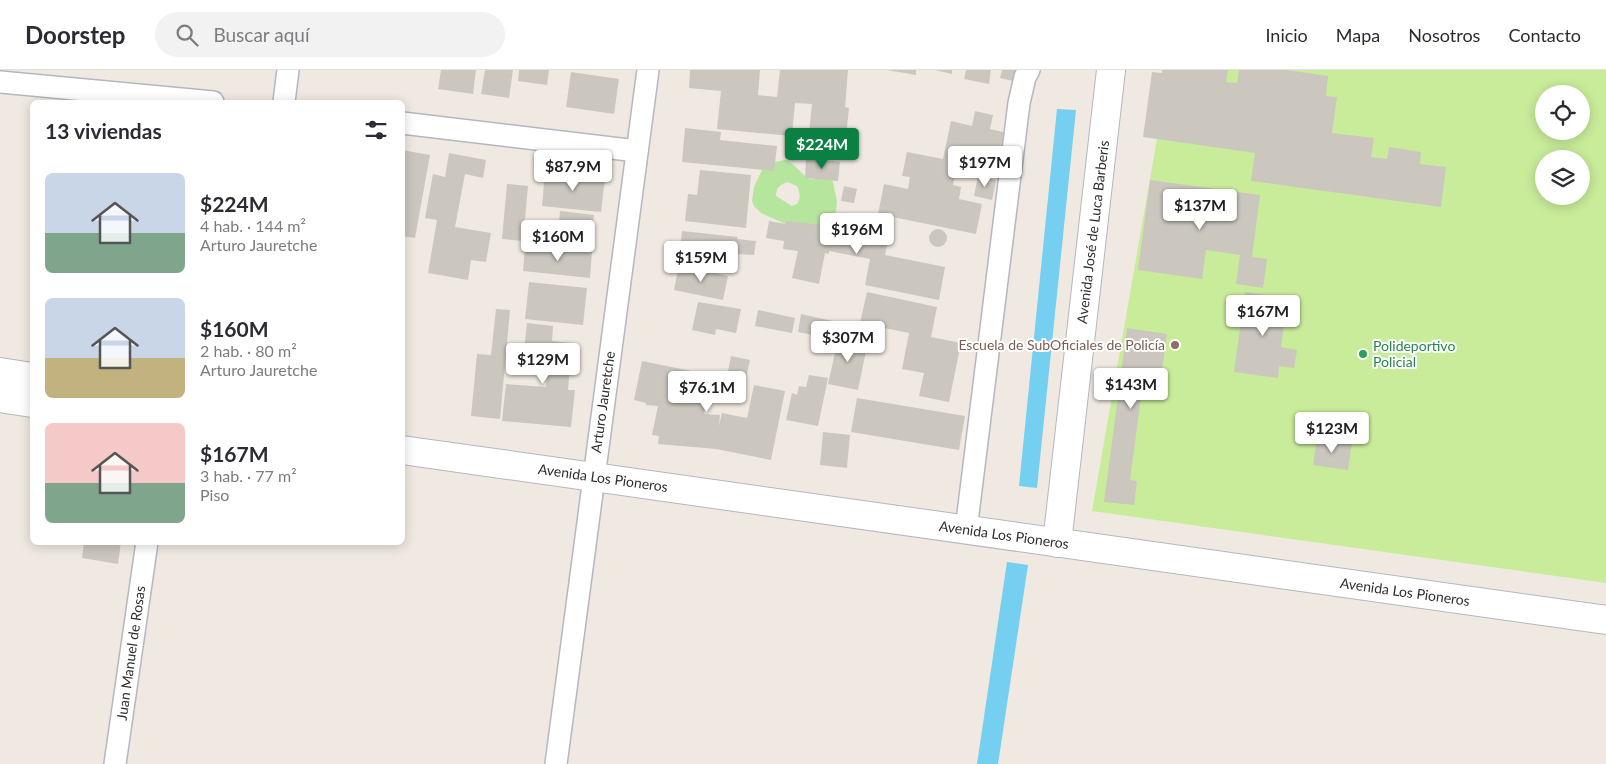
<!DOCTYPE html>
<html lang="es">
<head>
<meta charset="utf-8">
<style>
  body { margin:0; font-family:Lato,sans-serif; background:#f2f2f3; color:#2b2b33; height:100vh; display:flex; flex-direction:column; font-size:19px; white-space:nowrap }
  * { box-sizing:border-box; margin:0 }
  p { font-size:16px; color:#7c7c81 }
  .icon { flex:none; width:28px; height:28px; fill:none; stroke:currentColor; stroke-width:2; stroke-linecap:round; stroke-linejoin:round }
  .map { position:relative; flex:1; overflow:hidden }
  .drawer { position:absolute; left:30px; top:30px; width:375px; height:445px; display:flex; flex-direction:column; background:#fff; border-radius:8px; box-shadow:0 2px 12px #0003 }
  .drawer>* { flex:none }
  .controls { position:absolute; left:1535px; top:15px; display:grid; gap:10px }
  .controls a { display:grid; place-items:center; width:55px; height:55px; border-radius:50%; background:#fff; box-shadow:0 2px 12px #0003; font-size:25px }
  .price { position:absolute; translate:-50% -42px; padding:0 11px; border-radius:5px; background:#fff; color:#222; font-size:16px; line-height:32px; filter:drop-shadow(0 1px 2px #0008) }
  .price::after { content:''; position:absolute; left:50%; top:30px; width:15px; height:11px; margin-left:-8px; background:inherit; clip-path:polygon(0 0,100% 0,50% 100%) }
  .price.selected { background:#0b8043; color:#fff }
  ul { padding:0; list-style:none }
  li { display:flex; align-items:center; gap:15px; height:125px; padding:0 15px }
  li span { display:grid; place-items:center; flex:none; width:140px; height:100px; border-radius:8px; color:#555 }
  li>.icon { margin-inline-start:auto }
  span .icon { width:60px; height:60px; fill:#fffc; stroke-width:1 }
  li b { font-size:21px }
  h2 { display:flex; justify-content:space-between; align-items:center; height:60px; padding:0 15px; font-size:21px }
  header { display:flex; align-items:center; gap:30px; box-sizing:border-box; height:70px; padding:0 25px; background:#fff; border-bottom:1px solid #e1e1e2 }
  header strong { font-size:24px }
  nav { display:flex; gap:28px; margin-inline-start:auto; font-size:18px }
  .search { width:350px; height:45px; background:#f2f2f3; display:flex; align-items:center; gap:12px; box-sizing:border-box; padding:0 18px; border-radius:28px; color:#7c7c81; font-size:19px }
  .map>svg:first-child { display:block }
  .green { fill:#b6e59e; fill-rule:evenodd }
  .pitch { fill:#c9ec9a; fill-rule:evenodd }
  .water { fill:#75cff0 }
  .building { fill:#cbc7bf }
  .lines { fill:none; stroke-linecap:round; stroke-linejoin:round }
  .minor-casing { stroke:#b4b7c1; stroke-width:24 }
  .secondary-casing { stroke:#b4b7c1; stroke-width:30 }
  .minor { stroke:#fff; stroke-width:21 }
  .secondary { stroke:#fff; stroke-width:28 }
  .education-dot { fill:#8d6e63; stroke:#fff; stroke-width:2 }
  .leisure-dot { fill:#2e9e5b; stroke:#fff; stroke-width:2 }
  .labels { text-anchor:middle; stroke-width:4; stroke-linejoin:round; paint-order:stroke }
  .street-label { font-size:14px; fill:#2e2e2e; stroke:#fff }
  .education-label { font-size:14px; fill:#785e54; stroke:#fff; text-anchor:end }
  .leisure-label { font-size:14px; fill:#27864d; stroke:#fff; text-anchor:start }
</style>
</head>
<body>
<header>
<strong>Doorstep</strong>
<div class="search"><svg class="icon" aria-label="search" viewBox="0 0 24 24"><circle cx="10" cy="10" r="6"/><path d="M15 15l6 6"/></svg>Buscar aquí</div>
<nav><a>Inicio</a><a>Mapa</a><a>Nosotros</a><a>Contacto</a></nav>
</header>
<div class="map">
<svg width="1606" height="694" viewBox="0 0 1606 694">
  <rect width="100%" height="100%" fill="#efe9e1"/>
  <path class="green" d="M785,90C796,93 803,108 811,109C815,110 824,107 832,108L837,131L836,141L831,150L823,157L797,159L761,143L754,136L752,131L754,117L762,100L770,93ZM788,112L797,116C800,123 801,128 797,134L792,136L776,126C776,118 780,114 788,112Z"/>
  <path class="pitch" d="M1169,0H1606V513L1092,441ZM1544,24H1581V61H1544ZM1544,89H1581V126H1544Z"/>
  <g class="water">
    <polygon points="1057,39 1076,40 1037,418 1019,416"/>
    <polygon points="1007,492 1028,495 998,694 977,694"/>
  </g>
  <g class="building">
    <polygon points="441,0 476,0 473,24 438,19"/>
    <polygon points="485,0 513,0 509,28 481,24"/>
    <polygon points="519,0 549,0 547,15 518,11"/>
    <polygon points="690,0 760,0 758,25 777,27 780,0 848,0 845,37 849,38 845,77 808,73 812,34 795,33 792,66 717,59 721,21 689,18"/>
    <polygon points="887,0 916,0 916,5"/>
    <polygon points="935,0 952,0 952,4"/>
    <polygon points="966,0 991,0 989,14 964,9"/>
    <polygon points="1002,0 1016,0 1013,11 1000,8"/>
    <polygon points="1162,0 1228,0 1226,12 1237,13 1239,0 1287,0 1328,6 1326,26 1337,27 1332,63 1374,68 1371,87 1387,89 1389,77 1421,82 1420,94 1446,97 1441,137 1251,111 1255,83 1143,67 1152,2 1162,3"/>
    <polygon points="571,2 619,9 614,44 566,37"/>
    <polygon points="975,41 993,45 990,59 1007,63 999,101 957,92 953,115 961,117 959,129 982,134 976,164 878,144 884,114 908,119 910,107 902,106 907,82 943,89 951,51 972,56"/>
    <polygon points="685,58 721,62 720,70 777,76 774,101 682,92"/>
    <polygon points="402,80 430,85 415,168 402,166 404,129 402,129"/>
    <polygon points="449,83 486,90 483,108 465,104 455,157 491,163 486,192 471,190 468,210 428,203 437,150 425,148 433,104 445,107"/>
    <polygon points="806,88 840,92 838,111 805,108"/>
    <polygon points="700,100 751,105 746,158 685,151 688,124 697,125"/>
    <polygon points="545,102 605,108 601,142 542,136"/>
    <polygon points="978,106 996,110 992,130 974,126"/>
    <polygon points="1150,110 1260,125 1252,187 1267,189 1263,218 1236,214 1240,185 1206,180 1202,209 1138,200"/>
    <polygon points="507,114 528,116 523,171 502,169"/>
    <polygon points="844,116 857,119 854,133 841,131"/>
    <polygon points="560,141 594,145 591,169 558,166"/>
    <polygon points="841,144 891,154 885,185 945,197 939,230 865,215 870,189 829,181 829,184 825,183 819,214 792,208 798,181 783,179 784,171 766,168 769,151 786,154 786,151 832,156 831,163 837,165"/>
    <circle cx="938" cy="168" r="9"/>
    <polygon points="682,161 738,167 737,169 756,171 754,185 736,184 735,197 679,191"/>
    <polygon points="525,176 592,182 590,208 523,201"/>
    <polygon points="679,195 728,206 723,230 674,220"/>
    <polygon points="529,212 587,218 583,255 525,249"/>
    <polygon points="867,222 937,237 931,267 961,273 949,332 919,326 924,303 902,299 909,263 860,253"/>
    <polygon points="1245,222 1288,228 1281,277 1297,280 1294,298 1279,296 1278,308 1234,302"/>
    <polygon points="698,232 741,239 736,263 716,259 715,265 692,260"/>
    <polygon points="496,239 510,240 500,349 471,346 477,284 491,285"/>
    <polygon points="758,240 795,248 792,263 755,256"/>
    <polygon points="801,244 832,251 828,268 798,262"/>
    <polygon points="527,253 553,256 552,271 572,273 568,320 575,320 571,357 502,351 506,314 546,317 550,283 524,281"/>
    <polygon points="1127,258 1167,264 1162,300 1145,298 1130,410 1137,411 1134,435 1104,432"/>
    <polygon points="839,265 868,271 858,320 828,314"/>
    <polygon points="731,286 750,290 744,316 726,312"/>
    <polygon points="642,291 711,305 704,344 720,345 719,356 722,343 747,348 754,315 785,321 771,390 716,379 658,374 659,366 652,365 658,336 646,335 646,333 634,330"/>
    <polygon points="809,305 828,308 818,356 786,350 792,323 797,325 799,316 806,317"/>
    <polygon points="857,328 965,346 959,380 851,362"/>
    <polygon points="823,362 850,365 847,398 820,395"/>
    <polygon points="1317,367 1352,372 1348,400 1313,395"/>
    <polygon points="84,472 121,472 118,494 82,488"/>
  </g>
  <g class="lines">
    <g class="minor-casing">
      <g id="minor">
        <polyline points="0,12 213,32"/>
        <polyline points="284,32 288,0"/>
        <polyline points="402,53 637,81"/>
        <polyline points="966,460 1019,33 1025,7 1029,0"/>
        <polyline points="115,694 147,472"/>
        <polyline points="556,694 648,0"/>
      </g>
    </g>
    <g class="secondary-casing">
      <g id="secondary">
        <polyline points="0,302 32,307"/>
        <polyline points="0,328 32,333"/>
        <polyline points="402,380 1606,550"/>
        <polyline points="1057,473 1111,0"/>
      </g>
    </g>
    <use href="#minor" class="minor"/>
    <use href="#secondary" class="secondary"/>
  </g>
  <circle class="education-dot" cx="1175" cy="275" r="5"/>
  <circle class="leisure-dot" cx="1363" cy="284" r="5"/>
  <g class="labels">
    <g class="street-label">
      <text transform="translate(1093 162) rotate(-83)" y="5">Avenida José de Luca Barberis</text>
      <text transform="translate(603 332) rotate(-82)" y="5">Arturo Jauretche</text>
      <text transform="translate(603 408) rotate(8)" y="5">Avenida Los Pioneros</text>
      <text transform="translate(1004 465) rotate(8)" y="5">Avenida Los Pioneros</text>
      <text transform="translate(1405 522) rotate(8)" y="5">Avenida Los Pioneros</text>
      <text transform="translate(131 583) rotate(-82)" y="5">Juan Manuel de Rosas</text>
    </g>
    <g class="education-label">
      <text x="1165" y="280">Escuela de SubOficiales de Policía</text>
    </g>
    <g class="leisure-label">
      <text x="1373" y="281">Polideportivo<tspan x="1373" dy="16">Policial</tspan></text>
    </g>
  </g>
</svg>
<div class="controls">
<a><svg class="icon" aria-label="locate" viewBox="0 0 24 24"><circle cx="12" cy="12" r="6"/><path d="M12 2v4M12 18v4M2 12h4M18 12h4"/></svg></a>
<a><svg class="icon" aria-label="layers" viewBox="0 0 24 24"><path d="M12 4l9 5-9 5-9-5zM3 14l9 5 9-5"/></svg></a>
</div>
<b class="price selected" style="left:822px;top:100px">$224M</b>
<b class="price" style="left:985px;top:118px">$197M</b>
<b class="price" style="left:573px;top:122px">$87.9M</b>
<b class="price" style="left:1200px;top:161px">$137M</b>
<b class="price" style="left:857px;top:185px">$196M</b>
<b class="price" style="left:558px;top:192px">$160M</b>
<b class="price" style="left:701px;top:213px">$159M</b>
<b class="price" style="left:1263px;top:267px">$167M</b>
<b class="price" style="left:848px;top:293px">$307M</b>
<b class="price" style="left:543px;top:315px">$129M</b>
<b class="price" style="left:1131px;top:340px">$143M</b>
<b class="price" style="left:707px;top:343px">$76.1M</b>
<b class="price" style="left:1332px;top:384px">$123M</b>
<section class="drawer">
<h2>13 viviendas<svg class="icon" aria-label="filters" viewBox="0 0 24 24"><path d="M4 7h16M4 17h16"/><circle cx="9" cy="7" r="2"/><circle cx="15" cy="17" r="2"/></svg></h2>
<ul>
<li><span style="background:linear-gradient(#c9d6e8 60%,#7fa58c 0)"><svg class="icon" aria-label="home" viewBox="0 0 24 24"><path d="M3 11l9-7 9 7M6 9v11h12V9"/></svg></span><div><b>$224M</b><p>4 hab. · 144 m²</p><p>Arturo Jauretche</p></div></li>
<li><span style="background:linear-gradient(#c9d6e8 60%,#c2b280 0)"><svg class="icon" aria-label="home" viewBox="0 0 24 24"><path d="M3 11l9-7 9 7M6 9v11h12V9"/></svg></span><div><b>$160M</b><p>2 hab. · 80 m²</p><p>Arturo Jauretche</p></div></li>
<li><span style="background:linear-gradient(#f6c9c9 60%,#7fa58c 0)"><svg class="icon" aria-label="home" viewBox="0 0 24 24"><path d="M3 11l9-7 9 7M6 9v11h12V9"/></svg></span><div><b>$167M</b><p>3 hab. · 77 m²</p><p>Piso</p></div></li>
</ul>
</section>
</div>
</body>
</html>
